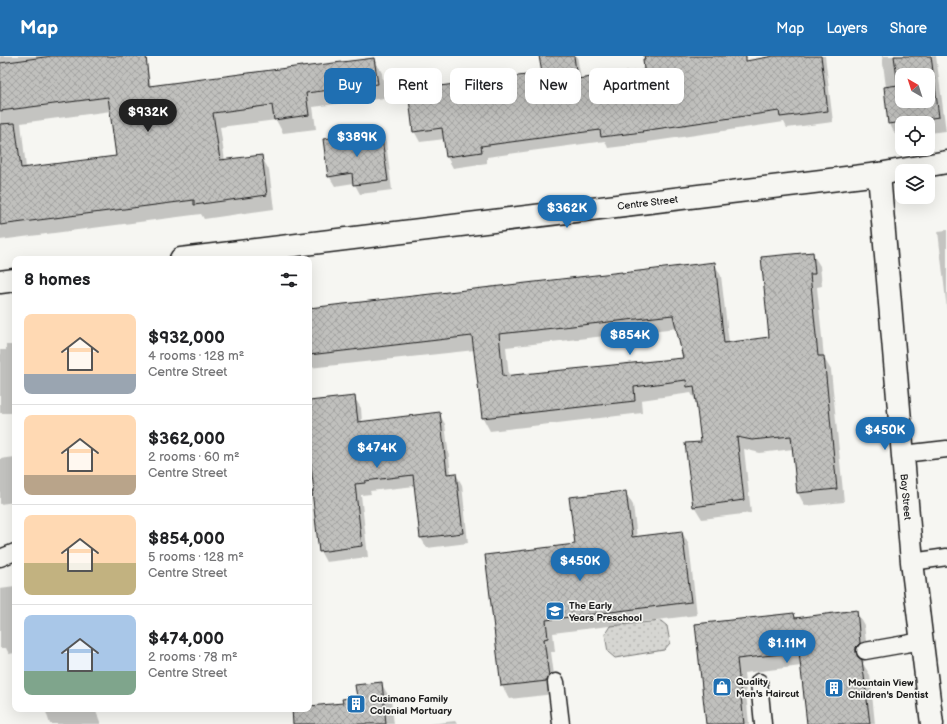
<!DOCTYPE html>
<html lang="en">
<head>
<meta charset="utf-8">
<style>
  body { margin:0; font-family:"Balsamiq Sans",sans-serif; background:#f2f2f2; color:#202124; height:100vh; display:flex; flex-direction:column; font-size:15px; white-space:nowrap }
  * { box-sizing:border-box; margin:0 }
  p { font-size:13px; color:#757577 }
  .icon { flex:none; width:22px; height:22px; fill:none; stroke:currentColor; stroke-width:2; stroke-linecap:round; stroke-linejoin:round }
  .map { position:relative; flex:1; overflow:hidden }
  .details { position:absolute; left:12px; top:200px; width:300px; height:456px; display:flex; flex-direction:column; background:#fff; border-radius:8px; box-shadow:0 4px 16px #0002 }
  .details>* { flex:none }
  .banner { position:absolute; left:324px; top:12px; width:380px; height:36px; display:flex; gap:8px }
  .needle { width:26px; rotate:321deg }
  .tools { position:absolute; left:895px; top:12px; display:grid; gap:8px }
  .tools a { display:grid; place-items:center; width:40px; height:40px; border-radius:8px; background:#fff; box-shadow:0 4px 16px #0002; font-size:20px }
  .price { position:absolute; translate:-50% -34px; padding:0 9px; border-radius:14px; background:#1f6fb2; color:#fff; font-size:13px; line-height:26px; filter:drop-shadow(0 1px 2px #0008) }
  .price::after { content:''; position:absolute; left:50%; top:24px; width:12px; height:9px; margin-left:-6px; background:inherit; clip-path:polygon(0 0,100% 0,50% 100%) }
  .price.selected { background:#222; color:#fff }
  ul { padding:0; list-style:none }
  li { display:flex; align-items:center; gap:12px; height:100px; padding:0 12px }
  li+li { border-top:1px solid #e0e0e0 }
  li span { display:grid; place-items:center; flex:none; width:112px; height:80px; border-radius:8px; color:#555 }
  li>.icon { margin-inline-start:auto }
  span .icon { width:48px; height:48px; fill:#fffc; stroke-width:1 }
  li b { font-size:17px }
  h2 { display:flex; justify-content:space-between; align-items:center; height:48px; padding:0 12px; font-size:17px }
  .tag { padding:0 14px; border-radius:8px; background:#fff; box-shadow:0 4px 16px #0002; font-size:14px; line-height:36px }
  .tag.selected { background:#1f6fb2; color:#fff }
  header { display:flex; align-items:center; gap:24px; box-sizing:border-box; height:56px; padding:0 20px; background:#1f6fb2; color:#fff }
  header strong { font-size:19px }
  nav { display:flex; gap:22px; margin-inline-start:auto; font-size:14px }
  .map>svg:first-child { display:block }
  .grass { fill:url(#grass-dots); stroke:#797977 }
  .shadow { fill:#0003; fill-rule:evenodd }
  .building { fill:url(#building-cross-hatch); stroke:#1c1c1c; fill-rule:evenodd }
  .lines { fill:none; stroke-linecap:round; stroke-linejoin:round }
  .lane-casing { stroke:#1c1c1c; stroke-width:19 }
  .street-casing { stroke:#1c1c1c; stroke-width:25 }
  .lane { stroke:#f6f6f2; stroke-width:16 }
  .street { stroke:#f6f6f2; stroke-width:22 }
  .labels { text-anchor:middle; stroke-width:3.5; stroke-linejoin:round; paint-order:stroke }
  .street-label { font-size:10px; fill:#1c1c1c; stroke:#f6f6f2 }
  .poi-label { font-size:10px; font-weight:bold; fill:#1c1c1c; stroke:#f6f6f2; text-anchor:start }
</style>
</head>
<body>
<header>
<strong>Map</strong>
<nav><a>Map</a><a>Layers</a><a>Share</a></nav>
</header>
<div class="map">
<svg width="947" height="668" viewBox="0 0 947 668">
  <defs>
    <pattern id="grass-dots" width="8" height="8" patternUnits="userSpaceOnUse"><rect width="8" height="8" fill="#d6d6d2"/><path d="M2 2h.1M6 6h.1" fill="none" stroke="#b7b7b4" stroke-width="1.8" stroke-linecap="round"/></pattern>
    <pattern id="building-cross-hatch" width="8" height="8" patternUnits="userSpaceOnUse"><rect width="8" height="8" fill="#c0c0bd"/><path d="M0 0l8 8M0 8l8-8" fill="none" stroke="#a4a4a2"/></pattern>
  </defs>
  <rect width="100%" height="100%" fill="#f6f6f2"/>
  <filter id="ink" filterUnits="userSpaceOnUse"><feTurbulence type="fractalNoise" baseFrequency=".025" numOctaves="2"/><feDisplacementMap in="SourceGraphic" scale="8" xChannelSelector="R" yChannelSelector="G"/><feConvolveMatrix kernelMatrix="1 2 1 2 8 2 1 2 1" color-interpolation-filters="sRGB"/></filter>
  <g filter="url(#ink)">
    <polygon class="grass" points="661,565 667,570 670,587 664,594 615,602 608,596 605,578 610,570"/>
    <g class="shadow">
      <path d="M0,0H144L146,4L151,31L374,3L382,17L385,42L313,51L316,73L283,77L276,64L220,71L225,105L261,100L269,114L274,153L204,163L201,158L0,184ZM111,55L117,101L26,112L21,67Z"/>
      <polygon points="540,0 577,0 581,23 645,15 646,0 705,0 706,13 781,0 825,0 833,66 787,72 784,66 648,86 648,87 608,92 605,85 487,101 487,107 453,112 447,101 445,83 420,86 414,75 543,18"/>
      <path d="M882,0H936L946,75L928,77V67H902V80L897,81L889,67L886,31ZM902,19H928V45H902Z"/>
      <polygon points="381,76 386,86 392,134 360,138 354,127 335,130 329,120"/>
      <polygon points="947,174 947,254 938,175"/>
      <path d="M812,197L820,210L822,230L817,231L824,302L831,314L844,446L805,450L798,437L793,393L760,397L744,393L751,457L702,463L694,450L702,387L697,344H695L691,337L641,344L642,357L490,375L483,362L475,294L309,312V253L714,207L721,220L729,287L770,282ZM677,272L685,303L509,321L506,291Z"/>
      <polygon points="6,289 15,289 15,357 0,357 0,294 6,294"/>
      <polygon points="354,341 361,352 362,367 439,358 445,368 451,418 456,418 462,429 468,487 427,492 421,482 415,430 370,435 371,438 361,439 368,501 326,506 320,495 315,436 309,384 309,346"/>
      <polygon points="15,401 15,446 0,448 0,403"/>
      <polygon points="625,436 633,449 637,482 682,476 689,489 697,559 553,577 555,596 551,596 556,634 554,638 510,643 502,630 486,500 576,489"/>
      <polygon points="15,531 15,597 9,598 6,592 0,592 0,533"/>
      <polygon points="856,555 864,569 868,601 864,605 863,608 870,619 875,668 808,668 801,610 744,617 749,668 707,668 696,569 794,558 796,562"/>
      <polygon points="381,627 391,644 394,668 314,668 344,647 358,642"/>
      <polygon points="45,653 95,653 101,668 50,668"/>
      <polygon points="455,665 457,668 429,668"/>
    </g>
    <g class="building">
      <polygon points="52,0 146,0 149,30 302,10 302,11 374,2 378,28 306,37 309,59 274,64 272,49 213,57 220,104 262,99 267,139 194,149 194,144 0,169 0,68 15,67 21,112 116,100 108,41 0,55 0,7"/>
      <polygon points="539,0 574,0 577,23 644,14 643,3 645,3 644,0 746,0 746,5 774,0 821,0 828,55 780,61 779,55 642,75 643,76 601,81 600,74 481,90 482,96 446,101 442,72 413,76 408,34 542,17"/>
      <path d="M894,0H931L939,61L888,68L884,31L898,29ZM902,19H928V45H902Z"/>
      <polygon points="381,75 388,125 353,129 352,117 328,121 323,83"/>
      <path d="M813,196L815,218H810L818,300H824L837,433L797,437L791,380L752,384L737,381L744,444L693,451L685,387L701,386L694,330L687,331L686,324L634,331L635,345L482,362L472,280L309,299V252L622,216V217L715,206L724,287L769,281L761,201ZM673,259L683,302L503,320L499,278Z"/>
      <polygon points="355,340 358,366 440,356 447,418 456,417 463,477 420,482 413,419 365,425 365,427 355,428 362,490 319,496 312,435 314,435 309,393 309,345"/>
      <polygon points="626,435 632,481 682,475 691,546 546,564 548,582 544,583 549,621 547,625 501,630 485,499 575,488 569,441"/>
      <polygon points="857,554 860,587 856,591 856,596 858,601 862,604 870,668 807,668 799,596 737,603 744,668 706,668 695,568 794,557 795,562"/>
      <polygon points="382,626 386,668 293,668 292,653 309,653 309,650 343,647 342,643 357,641 355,629"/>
    </g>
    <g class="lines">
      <g class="lane-casing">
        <g id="lane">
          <polyline points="903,398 947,393"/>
          <polyline points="0,502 15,496"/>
          <polyline points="912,506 947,501"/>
          <polyline points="865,595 922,585"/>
          <polyline points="556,626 561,668"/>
          <polyline points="759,626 763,668"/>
        </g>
      </g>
      <g class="street-casing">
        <g id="street">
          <path id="s1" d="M879,118L912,506L932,668"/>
          <path id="s2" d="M181,203L879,118L947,106"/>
          <polyline points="0,226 15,224"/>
        </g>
      </g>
      <use href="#lane" class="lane"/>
      <use href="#street" class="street"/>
    </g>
  </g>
  <defs>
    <g id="school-square" transform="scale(1)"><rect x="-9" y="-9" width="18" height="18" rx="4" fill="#1f6fb2" stroke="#f6f6f2"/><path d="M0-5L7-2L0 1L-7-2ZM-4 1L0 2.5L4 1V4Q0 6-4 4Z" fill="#fff"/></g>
    <g id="shop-square" transform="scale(1)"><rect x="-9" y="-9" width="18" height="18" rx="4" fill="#1f6fb2" stroke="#f6f6f2"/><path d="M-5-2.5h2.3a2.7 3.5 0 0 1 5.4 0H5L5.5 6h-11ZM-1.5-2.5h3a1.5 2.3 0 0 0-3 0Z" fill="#fff"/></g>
    <g id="building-square" transform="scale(1)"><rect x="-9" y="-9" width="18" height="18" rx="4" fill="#1f6fb2" stroke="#f6f6f2"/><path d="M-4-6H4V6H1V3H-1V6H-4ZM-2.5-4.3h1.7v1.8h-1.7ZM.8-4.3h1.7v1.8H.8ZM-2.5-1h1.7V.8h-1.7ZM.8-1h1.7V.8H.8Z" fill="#fff"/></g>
  </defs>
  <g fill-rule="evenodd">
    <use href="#school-square" x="555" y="555"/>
    <use href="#shop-square" x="722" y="631"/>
    <use href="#building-square" x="834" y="632"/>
    <use href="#building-square" x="356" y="648"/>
  </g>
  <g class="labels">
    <g class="street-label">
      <text dy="4" stroke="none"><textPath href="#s2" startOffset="470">Centre Street</textPath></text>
      <text dy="4" stroke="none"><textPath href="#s1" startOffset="324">Bay Street</textPath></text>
    </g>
    <g class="poi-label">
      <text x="569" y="553">The Early<tspan x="569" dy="12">Years Preschool</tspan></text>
      <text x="736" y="629">Quality<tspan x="736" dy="12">Men's Haircut</tspan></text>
      <text x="848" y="630">Mountain View<tspan x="848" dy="12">Children's Dentist</tspan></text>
      <text x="370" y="646">Cusimano Family<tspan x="370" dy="12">Colonial Mortuary</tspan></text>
    </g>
  </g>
</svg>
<div class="tools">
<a><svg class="needle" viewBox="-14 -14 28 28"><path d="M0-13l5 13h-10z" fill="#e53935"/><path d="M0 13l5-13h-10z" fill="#757577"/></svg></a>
<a><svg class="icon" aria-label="locate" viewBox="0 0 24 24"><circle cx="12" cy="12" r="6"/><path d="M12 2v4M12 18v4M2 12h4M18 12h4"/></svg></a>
<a><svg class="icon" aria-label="layers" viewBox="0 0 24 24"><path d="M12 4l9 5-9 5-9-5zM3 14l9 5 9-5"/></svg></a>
</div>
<b class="price selected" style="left:148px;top:77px">$932K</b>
<b class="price" style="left:357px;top:102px">$389K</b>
<b class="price" style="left:567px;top:173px">$362K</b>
<b class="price" style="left:630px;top:300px">$854K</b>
<b class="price" style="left:885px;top:395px">$450K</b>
<b class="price" style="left:377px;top:413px">$474K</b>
<b class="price" style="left:580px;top:526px">$450K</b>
<b class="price" style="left:787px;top:608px">$1.11M</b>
<div class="banner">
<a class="tag selected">Buy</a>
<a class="tag">Rent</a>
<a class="tag">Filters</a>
<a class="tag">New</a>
<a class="tag">Apartment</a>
</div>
<section class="details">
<h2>8 homes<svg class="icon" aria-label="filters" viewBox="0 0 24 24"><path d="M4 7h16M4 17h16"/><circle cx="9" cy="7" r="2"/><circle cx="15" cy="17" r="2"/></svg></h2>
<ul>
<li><span style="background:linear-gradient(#ffd9b3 75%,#9aa5b1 0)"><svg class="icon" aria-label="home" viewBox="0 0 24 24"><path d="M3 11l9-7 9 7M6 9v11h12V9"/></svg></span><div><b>$932,000</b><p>4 rooms · 128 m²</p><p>Centre Street</p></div></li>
<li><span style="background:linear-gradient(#ffd9b3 75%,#b9a48a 0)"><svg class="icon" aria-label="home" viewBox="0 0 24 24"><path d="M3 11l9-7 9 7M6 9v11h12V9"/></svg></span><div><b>$362,000</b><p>2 rooms · 60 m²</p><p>Centre Street</p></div></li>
<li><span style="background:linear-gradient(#ffd9b3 60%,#c2b280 0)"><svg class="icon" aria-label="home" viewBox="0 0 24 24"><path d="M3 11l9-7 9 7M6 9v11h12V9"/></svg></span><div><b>$854,000</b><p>5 rooms · 128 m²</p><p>Centre Street</p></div></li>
<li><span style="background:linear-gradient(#a9c7e8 70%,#7fa58c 0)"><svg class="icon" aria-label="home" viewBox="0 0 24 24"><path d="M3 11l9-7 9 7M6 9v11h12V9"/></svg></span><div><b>$474,000</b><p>2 rooms · 78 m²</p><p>Centre Street</p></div></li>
</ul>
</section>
</div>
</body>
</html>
